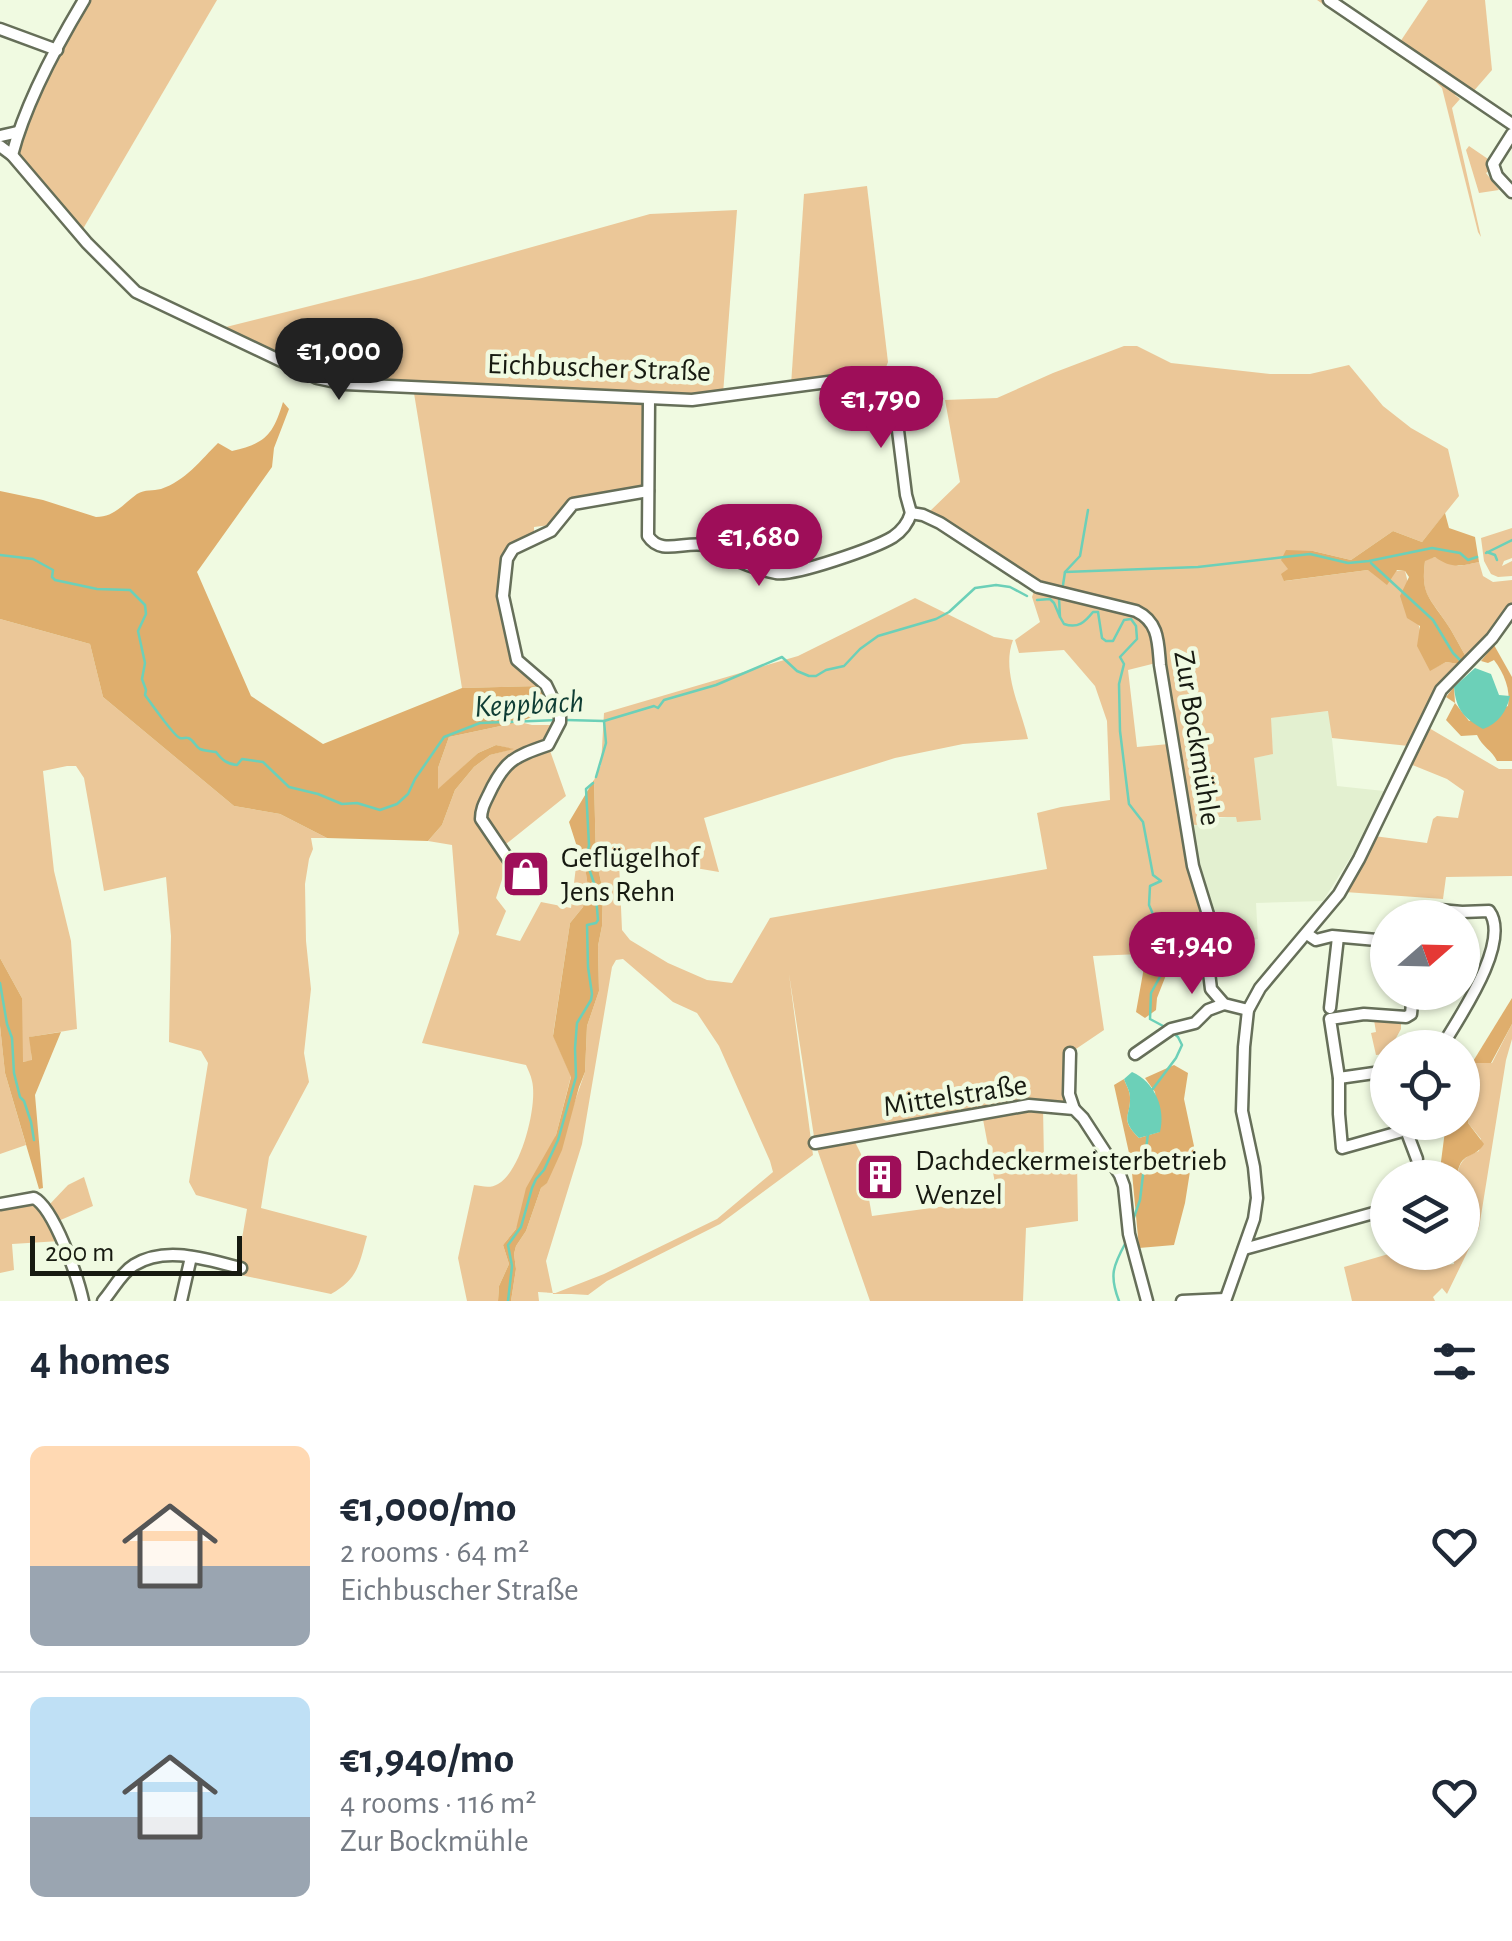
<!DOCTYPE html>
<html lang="en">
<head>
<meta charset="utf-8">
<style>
  body { margin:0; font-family:"Alegreya Sans",sans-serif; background:#f2f2f3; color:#1f2937; height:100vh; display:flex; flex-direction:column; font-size:38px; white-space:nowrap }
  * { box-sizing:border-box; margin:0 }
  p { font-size:32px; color:#747a83 }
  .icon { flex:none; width:55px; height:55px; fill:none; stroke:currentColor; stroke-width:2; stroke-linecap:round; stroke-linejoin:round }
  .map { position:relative; height:1301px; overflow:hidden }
  .drawer { display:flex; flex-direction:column; background:#fff; flex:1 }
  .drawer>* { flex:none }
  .needle { width:65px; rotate:70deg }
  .fabs { position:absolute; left:1370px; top:900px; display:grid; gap:20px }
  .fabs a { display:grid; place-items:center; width:110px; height:110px; border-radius:50%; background:#fff; box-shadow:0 2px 8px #0004; font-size:50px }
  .scale { position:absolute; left:30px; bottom:25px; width:212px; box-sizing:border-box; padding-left:10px; border:5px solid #171a11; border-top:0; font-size:28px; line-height:35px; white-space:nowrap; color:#171a11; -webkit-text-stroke:8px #f0fae1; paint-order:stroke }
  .price { position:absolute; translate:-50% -85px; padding:0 22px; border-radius:35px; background:#9e0e59; color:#fff; font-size:32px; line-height:65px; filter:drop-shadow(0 2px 5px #0008) }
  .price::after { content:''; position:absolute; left:50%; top:60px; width:30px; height:22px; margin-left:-15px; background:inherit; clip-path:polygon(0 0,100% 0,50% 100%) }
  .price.active { background:#222; color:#fff }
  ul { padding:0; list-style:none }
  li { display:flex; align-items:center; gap:30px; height:250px; padding:0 30px }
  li+li { border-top:2px solid #e0e1e3 }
  li span { display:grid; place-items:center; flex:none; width:280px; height:200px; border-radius:15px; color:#555 }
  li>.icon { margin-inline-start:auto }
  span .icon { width:120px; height:120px; fill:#fffc; stroke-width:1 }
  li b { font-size:42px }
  h2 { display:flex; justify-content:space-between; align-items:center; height:120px; padding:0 30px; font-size:42px }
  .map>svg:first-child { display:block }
  .built { fill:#e3f0d0 }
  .green { fill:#ebc798; fill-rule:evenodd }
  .forest { fill:#dfae6d }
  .water { fill:#6cd0b8 }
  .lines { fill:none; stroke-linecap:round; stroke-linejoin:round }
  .stream { stroke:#6cd0b8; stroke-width:2.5 }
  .minor-casing { stroke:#666f59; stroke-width:15 }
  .minor { stroke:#fff; stroke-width:10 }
  .labels { text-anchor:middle; stroke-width:9; stroke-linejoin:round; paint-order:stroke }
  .street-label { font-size:30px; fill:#171a11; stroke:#f0fae1 }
  .poi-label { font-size:30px; fill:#171a11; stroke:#f0fae1; text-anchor:start }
  .water-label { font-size:32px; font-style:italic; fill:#0f3d34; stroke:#f0fae1 }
</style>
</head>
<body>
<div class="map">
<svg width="1512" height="1301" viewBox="0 0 1512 1301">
  <rect width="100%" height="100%" fill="#f0fae1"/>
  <polygon class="built" points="1329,711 1337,786 1384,791 1357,847 1323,901 1256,903 1258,939 1214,944 1190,823 1195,825 1218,822 1218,818 1237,816 1237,821 1254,757 1273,754 1270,718"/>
  <g class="green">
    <polygon points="84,0 217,0 80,234 17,156 16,144"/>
    <polygon points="1317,0 1324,0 1447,83 1446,87 1453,87 1459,91 1455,95 1460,99 1452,108 1481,237 1478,232 1442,88 1435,81"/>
    <polygon points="1428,0 1485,0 1492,70 1472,93 1400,42"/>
    <polygon points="1469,146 1488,159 1489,171 1486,173 1499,190 1479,193 1466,150"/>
    <polygon points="867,186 888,362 885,370 791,385 804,194"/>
    <polygon points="737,210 723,394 653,397 648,491 573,504 550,525 534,527 534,540 513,549 503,596 512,643 540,686 462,688 413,387 345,384 248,346 226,327 422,278 650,214"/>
    <path d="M1124,346H1137L1171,363L1270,374H1310L1349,365L1383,406L1411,428L1448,449L1459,496L1422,542L1393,531L1351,560L1313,551L1288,569L1285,581L1368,570L1405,571L1430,670L1446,662L1459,664L1439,687L1409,746L1332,738L1328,711L1271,718L1273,754L1254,758L1261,820L1237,822L1236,817H1218V823L1195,825L1190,823L1162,673V635L1159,625L1151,617L1156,663L1128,670L1137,747L1169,744L1208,933H1199L1195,979L1168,970L1164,934L1150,959L1145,962L1141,954L1093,956L1104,1030L1070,1053L1074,1109L1043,1107L1044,1161H1077L1078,1221L1026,1228L1023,1301H870L815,1143L789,974L813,1155L720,1224L607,1281L588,1295L538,1292L539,1301H511L516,1269L514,1254L516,1246L526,1231L541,1188L547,1182L585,1072L587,1026L599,991L598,946L602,926L603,891L596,859L594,780L601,765L604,713L798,656L915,598L994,637L1013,640C1001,671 1021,708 1028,739L963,744L895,758L704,818L719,872L672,864L619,862L622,930L630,940L668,963L707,980L732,983L770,918L1047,869L1037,813L1061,807L1110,800L1107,721L1095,686L1064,650L1019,653L1015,640L1040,622L1032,597L1037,582L928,513L960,482L945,400L997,398L1053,373ZM623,959L673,1002L697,1013L719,1046L770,1161L773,1172L717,1219L604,1274L553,1294L546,1261L582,1144L612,967L616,960ZM982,1114L998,1199L872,1216L861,1154L853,1138Z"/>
    <polygon points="1512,528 1512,558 1504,561 1502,566 1512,561 1512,576 1498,577 1491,574 1484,561 1481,538"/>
    <path d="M1435,557L1459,566L1479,562L1483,576L1493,582L1512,580V603L1491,633L1466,657C1459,645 1453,632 1445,621C1428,595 1421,595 1425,560Z"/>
    <path d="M0,619L90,644L103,697L234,806L280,814L327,838H311L313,849L309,859L305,884L306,941L311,989L304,1053L309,1082L269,1157L261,1208L367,1236C359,1265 358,1279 331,1294L236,1274L247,1209L196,1195L189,1182L208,1063L201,1051L169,1042L171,936L166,877L104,891L84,778L76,766H67L43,771L54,871L71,941L77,1029L30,1037L32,1061L22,1062V998L0,958Z"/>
    <path d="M520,722L532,725H559L548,745L566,796L501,848L508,861L496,898L506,911L496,935L520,941L541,902L571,908L578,850L583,853L588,887L583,907L570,923L553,1035L571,1076L556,1135L516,1229L503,1245L509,1264L499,1286L498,1301H467L458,1258L474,1185C482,1186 490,1189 498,1184C521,1172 538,1105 532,1081C531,1075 528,1070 526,1065L422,1043L459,933L452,845L428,841L442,825L455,790L474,767L490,755L512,749L496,745L478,753L438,790V768L449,737Z"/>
    <polygon points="1429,728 1499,769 1512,769 1512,876 1446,877 1443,899 1345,892 1374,836 1427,843 1433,819 1437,816 1458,818 1464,791 1447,779 1410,764"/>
    <polygon points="1374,1020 1401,1022 1401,1029 1391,1047 1388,1048 1386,1054 1376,1055 1371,1033 1376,1032"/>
    <path d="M1512,1024V1039L1506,1060L1479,1228L1447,1294L1442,1288L1433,1297L1435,1301H1352L1344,1267L1392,1253H1428L1427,1267L1454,1264L1453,1253L1462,1252L1463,1237L1468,1233L1470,1227L1463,1220L1462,1178L1457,1177C1459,1162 1465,1156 1479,1151L1481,1139L1468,1123L1473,1100C1459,1083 1462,1081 1472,1063H1492Z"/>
    <polygon points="0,1026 5,1073 26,1145 0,1154"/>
    <polygon points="84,1177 93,1206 56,1222 49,1205 68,1185"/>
    <polygon points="37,1201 60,1241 12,1244 14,1270 0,1273 0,1208"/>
  </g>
  <g class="forest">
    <path d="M283,402L289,409L274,448L272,467L197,572L251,696L323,744L462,688L540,686L557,706L520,722L449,737L438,768V789L478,753L496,745L514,749L490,755L474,767L455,790L442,825L428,841L327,838L280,814L234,806L103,697L90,644L0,619V491L43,500L96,517C115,517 124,503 137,494C145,489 153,491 161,489C185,481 201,460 218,443L232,451C266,443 273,435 283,402Z"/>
    <path d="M1445,513L1449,528L1475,537L1479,562C1460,566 1452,569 1435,557L1425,561C1421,593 1428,596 1445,621C1453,632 1459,645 1466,657L1459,664L1446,662L1430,671L1417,646L1420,626L1407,618L1400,596L1409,577L1405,571L1397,570L1387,585L1368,570L1284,581L1281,574L1288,569L1281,560L1286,550L1313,551L1351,560L1393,531L1422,542Z"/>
    <path d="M1494,645L1512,677V761H1497C1492,750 1482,747 1477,735L1461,736L1446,720L1455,703L1446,697L1454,687L1455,703L1469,721L1508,706C1511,690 1504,673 1494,660L1488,663L1481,661Z"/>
    <polygon points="594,780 596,859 603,891 602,926 598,946 599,991 587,1026 585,1072 579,1087 562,1150 547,1183 541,1188 526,1231 516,1246 514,1254 516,1269 511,1301 498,1301 499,1286 509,1264 503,1245 516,1229 526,1188 556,1135 571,1077 553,1036 570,923 583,907 588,887 583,854 578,850 569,822"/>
    <polygon points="1164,934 1168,970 1157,998 1156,1010 1145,1018 1136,1012 1145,962 1150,959 1153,936"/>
    <polygon points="0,958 22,998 23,1062 32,1060 29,1037 61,1032 35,1095 43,1188 39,1189 5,1073 0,1026"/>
    <polygon points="1512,998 1512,1024 1491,1063 1472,1063"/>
    <path d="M1174,1065L1188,1073L1184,1099L1194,1146L1185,1203L1174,1245L1139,1248L1131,1162L1114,1085L1124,1079C1126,1085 1130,1091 1130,1097C1131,1117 1119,1118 1139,1138L1159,1132L1155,1092L1145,1078Z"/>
    <path d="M1463,1088L1473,1100L1468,1123L1484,1144C1473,1161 1460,1150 1457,1177H1439L1446,1123L1462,1122Z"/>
  </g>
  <g class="water">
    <path d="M1475,668L1491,674L1499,695L1510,696C1507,711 1498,724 1483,729C1464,718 1456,710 1454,687Z"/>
    <path d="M1132,1072C1155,1082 1166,1109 1160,1132L1139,1138C1119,1118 1131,1116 1130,1097C1130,1091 1126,1085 1124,1079Z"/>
  </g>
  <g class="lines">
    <g class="stream">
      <polyline points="1487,552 1495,555 1497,560"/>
      <polyline points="1486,553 1512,540"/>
      <path d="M0,555L33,559L53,570L52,577L55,580L97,589L130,590L145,605L146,614L138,631L145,663L142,679L146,690L145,695C150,702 175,737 180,738C183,739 186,737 188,738C194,740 195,746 200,749C205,751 211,751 216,752C222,760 227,764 237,765L242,759L263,762L289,787L318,794L342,804L357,803L380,810L397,804L408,794L415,779L444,737L480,723L558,720"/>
      <polyline points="1371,563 1433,620 1453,653 1461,661"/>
      <polyline points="1065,572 1080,556 1088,510"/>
      <polyline points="1063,585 1065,572 1198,567 1310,554 1348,563 1369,561 1432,548 1460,553 1468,560 1477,557"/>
      <polyline points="1037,600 1050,599 1054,603 1060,617 1059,598"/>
      <path d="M1060,617L1064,624C1078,629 1085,622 1093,612H1098L1102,638L1106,641H1113L1124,620L1131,619L1136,626L1137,639L1120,657L1124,664L1119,684L1120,731L1129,804L1143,822L1153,875L1161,881L1150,886L1149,905L1162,935L1167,964L1151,993L1150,1019L1165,1027"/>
      <polyline points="566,720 604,721 654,706 658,708 664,700 716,685 782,657 797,671 809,676 816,676 826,670 844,666 860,649 878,636 936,619 949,612 975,588 996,585 1010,587 1027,596"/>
      <polyline points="596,777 606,743 604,721"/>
      <polyline points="0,983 7,1024 12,1038 14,1073 20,1097 24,1101 31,1122 34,1140"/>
      <polyline points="1152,1090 1176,1058 1182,1045 1178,1037 1171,1031"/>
      <polyline points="1132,1223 1140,1200 1148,1133"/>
      <polyline points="508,1301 512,1266 508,1245 521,1227 532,1188 536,1179 544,1170 558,1140 576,1077 575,1048 577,1023 591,1000 592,994 588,967 587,925 596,923 598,920 595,886 586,860 589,845 586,789 593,783"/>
      <path d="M1119,1301C1109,1275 1113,1266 1126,1242"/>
    </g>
    <g class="minor-casing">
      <g id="minor">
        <polyline points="1329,0 1512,124"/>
        <polyline points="0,29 57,50"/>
        <polyline points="1512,134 1493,164 1497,176 1512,192"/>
        <polyline points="0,136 18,132"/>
        <polyline points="0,146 12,155 87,243 136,292 317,378 345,384 692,400 888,374 892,382 906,495 911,513"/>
        <path d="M12,155C25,105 57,45 84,0"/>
        <path d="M649,399L648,536C661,556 684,541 704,545C715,547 723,553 732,558C746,565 761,570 776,573C795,576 875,548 893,537C902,531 908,523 911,513"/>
        <path d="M911,513L923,515L940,523L1038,587L1136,611C1159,622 1158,642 1160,665L1193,866L1210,921L1212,931L1208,964L1211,989L1224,1004L1248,1010"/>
        <path d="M541,881L525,884L481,819C481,810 484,804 488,796C504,761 513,757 548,745L560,722V714L546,685L517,660L503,596L507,559L513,549L551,531L573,504L648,491"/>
        <path d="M1423,918L1424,913L1429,909L1462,912L1489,911C1512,942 1458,1019 1441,1048"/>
        <polyline points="1307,934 1316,940 1332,936 1388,941"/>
        <polyline points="1330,1008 1338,937"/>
        <polyline points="1070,1053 1069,1094 1074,1109"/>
        <polyline points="1135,1054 1171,1029 1195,1023 1208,1010 1224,1004"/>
        <polyline points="1339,1078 1388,1071"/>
        <polyline points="1410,1122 1406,1130 1342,1148 1339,1114 1339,1078 1330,1019 1364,1014 1406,1017 1411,1014 1413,992"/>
        <polyline points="1406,1130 1417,1159"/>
        <polyline points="815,1143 1029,1105 1074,1109 1083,1118 1120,1175 1124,1186 1129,1234 1147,1301"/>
        <path d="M0,1204L34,1198C54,1208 78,1278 83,1301"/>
        <polyline points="1244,1249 1388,1209"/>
        <path d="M103,1301C113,1290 121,1273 134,1265C167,1245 207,1260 241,1268"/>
        <polyline points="181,1301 191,1257"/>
        <polyline points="1182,1301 1225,1299"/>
        <polyline points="1225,1301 1254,1219 1257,1198 1254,1167 1242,1111 1244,1047 1248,1010 1260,988 1339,894 1359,859 1441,690 1492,638 1512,610"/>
      </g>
    </g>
    <use href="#minor" class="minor"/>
  </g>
  <defs>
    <g id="shop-square" transform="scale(2.5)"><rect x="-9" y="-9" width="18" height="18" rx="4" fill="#9e0e59" stroke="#f0fae1"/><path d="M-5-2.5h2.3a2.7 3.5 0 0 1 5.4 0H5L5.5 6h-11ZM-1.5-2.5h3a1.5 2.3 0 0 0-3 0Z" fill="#fff"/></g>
    <g id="building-square" transform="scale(2.5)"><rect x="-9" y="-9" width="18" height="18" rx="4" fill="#9e0e59" stroke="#f0fae1"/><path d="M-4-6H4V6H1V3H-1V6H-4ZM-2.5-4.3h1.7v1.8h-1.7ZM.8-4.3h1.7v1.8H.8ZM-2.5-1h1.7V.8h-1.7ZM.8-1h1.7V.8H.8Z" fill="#fff"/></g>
  </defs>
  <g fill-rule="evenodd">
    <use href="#shop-square" x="526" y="874"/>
    <use href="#building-square" x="880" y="1177"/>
  </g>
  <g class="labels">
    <g class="street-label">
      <text transform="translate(599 367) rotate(2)" y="10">Eichbuscher Straße</text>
      <text transform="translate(1198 738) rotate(81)" y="10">Zur Bockmühle</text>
      <text transform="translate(955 1095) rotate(-9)" y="10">Mittelstraße</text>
    </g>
    <g class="poi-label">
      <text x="561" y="867">Geflügelhof<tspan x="561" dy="34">Jens Rehn</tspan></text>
      <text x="915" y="1170">Dachdeckermeisterbetrieb<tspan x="915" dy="34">Wenzel</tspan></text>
    </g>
    <g class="water-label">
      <text transform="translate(529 703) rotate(-3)" y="11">Keppbach</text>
    </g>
  </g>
</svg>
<div class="fabs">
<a><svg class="needle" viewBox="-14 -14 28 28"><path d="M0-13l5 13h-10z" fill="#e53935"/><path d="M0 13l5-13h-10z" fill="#747a83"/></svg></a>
<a><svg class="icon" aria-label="locate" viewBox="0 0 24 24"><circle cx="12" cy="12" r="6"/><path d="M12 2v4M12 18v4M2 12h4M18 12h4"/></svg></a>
<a><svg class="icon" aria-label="layers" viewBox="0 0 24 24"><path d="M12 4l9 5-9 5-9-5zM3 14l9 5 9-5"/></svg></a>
</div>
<div class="scale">200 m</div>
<b class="price active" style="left:339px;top:403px">€1,000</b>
<b class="price" style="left:881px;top:451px">€1,790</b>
<b class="price" style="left:759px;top:589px">€1,680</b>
<b class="price" style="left:1192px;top:997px">€1,940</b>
</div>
<section class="drawer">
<h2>4 homes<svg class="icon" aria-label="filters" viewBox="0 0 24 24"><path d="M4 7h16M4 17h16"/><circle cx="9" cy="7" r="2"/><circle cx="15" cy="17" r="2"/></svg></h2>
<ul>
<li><span style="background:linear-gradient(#ffd9b3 60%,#9aa5b1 0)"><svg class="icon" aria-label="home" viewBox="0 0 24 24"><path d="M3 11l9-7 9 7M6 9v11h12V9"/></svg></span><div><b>€1,000/mo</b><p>2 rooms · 64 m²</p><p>Eichbuscher Straße</p></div><svg class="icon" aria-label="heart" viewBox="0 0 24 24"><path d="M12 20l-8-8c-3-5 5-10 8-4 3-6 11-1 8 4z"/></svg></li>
<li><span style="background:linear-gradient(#bfe0f5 60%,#9aa5b1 0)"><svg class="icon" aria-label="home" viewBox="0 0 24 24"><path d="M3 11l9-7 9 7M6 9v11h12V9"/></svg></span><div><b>€1,940/mo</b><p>4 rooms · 116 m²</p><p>Zur Bockmühle</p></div><svg class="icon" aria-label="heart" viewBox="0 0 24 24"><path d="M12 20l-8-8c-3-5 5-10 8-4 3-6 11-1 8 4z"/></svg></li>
</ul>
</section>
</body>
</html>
